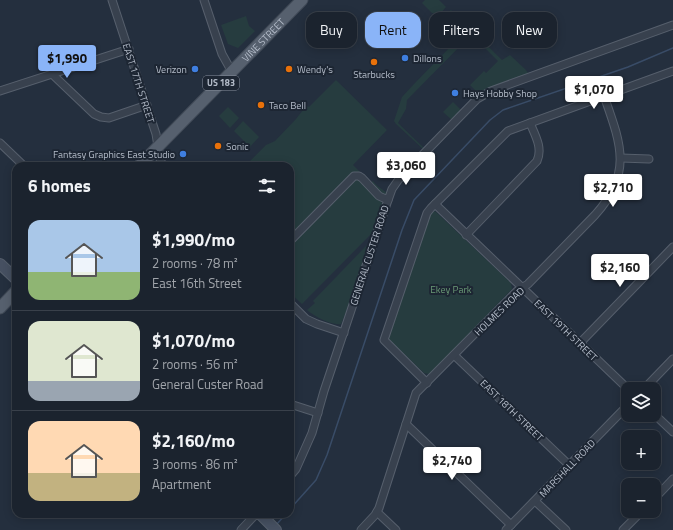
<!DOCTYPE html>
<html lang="en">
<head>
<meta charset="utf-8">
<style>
  body { margin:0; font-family:"Titillium Web",sans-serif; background:#242b36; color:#f1f3f6; height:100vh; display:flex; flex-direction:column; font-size:15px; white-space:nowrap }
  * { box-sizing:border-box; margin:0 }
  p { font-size:13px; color:#a0a4aa }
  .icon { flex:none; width:22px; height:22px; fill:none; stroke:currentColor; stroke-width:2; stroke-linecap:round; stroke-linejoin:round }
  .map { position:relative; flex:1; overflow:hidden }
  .panel { position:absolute; left:12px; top:162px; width:282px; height:356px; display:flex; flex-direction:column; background:#1b232e; border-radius:12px; box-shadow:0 2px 10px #0003,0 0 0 1px #39404a }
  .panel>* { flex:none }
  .hud { position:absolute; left:306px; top:12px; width:307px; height:36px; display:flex; gap:8px }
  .tools { position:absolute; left:621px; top:382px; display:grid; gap:8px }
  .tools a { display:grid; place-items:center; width:40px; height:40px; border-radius:8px; background:#1b232e; box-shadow:0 2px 10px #0003,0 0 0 1px #39404a; font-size:20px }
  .price { position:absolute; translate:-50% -34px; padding:0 9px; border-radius:4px; background:#fff; color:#222; font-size:13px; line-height:26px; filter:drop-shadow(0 1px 2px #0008) }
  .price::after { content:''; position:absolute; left:50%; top:24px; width:12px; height:9px; margin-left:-6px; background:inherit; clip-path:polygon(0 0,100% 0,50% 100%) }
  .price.selected { background:#8ab4f8; color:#111 }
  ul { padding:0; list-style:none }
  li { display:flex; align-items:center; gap:12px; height:100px; padding:0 16px }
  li+li { border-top:1px solid #39404a }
  li span { display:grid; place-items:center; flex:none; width:112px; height:80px; border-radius:12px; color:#555 }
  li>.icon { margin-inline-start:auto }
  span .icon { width:48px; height:48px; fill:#fffc; stroke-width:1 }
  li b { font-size:17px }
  h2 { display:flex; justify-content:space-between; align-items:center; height:48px; padding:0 16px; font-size:17px }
  .pill { padding:0 14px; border-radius:12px; background:#1b232e; box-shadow:0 2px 10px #0003,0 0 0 1px #39404a; font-size:14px; line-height:36px }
  .pill.selected { background:#8ab4f8; color:#111 }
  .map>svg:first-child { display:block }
  .green { fill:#263c3f }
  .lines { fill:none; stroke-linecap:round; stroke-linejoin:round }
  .stream { stroke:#394c67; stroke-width:1.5 }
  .street-casing { stroke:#565f6c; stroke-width:9 }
  .secondary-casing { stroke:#565f6c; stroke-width:12 }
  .primary-casing { stroke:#414a57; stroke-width:13 }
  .street { stroke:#38414e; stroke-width:7 }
  .secondary { stroke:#465061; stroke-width:10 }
  .primary { stroke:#56606e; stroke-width:11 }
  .shop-dot { fill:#3f7fe0; stroke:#1d2633; stroke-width:1.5 }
  .food-dot { fill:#e8710a; stroke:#1d2633; stroke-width:1.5 }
  .labels { text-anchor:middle; stroke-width:4; stroke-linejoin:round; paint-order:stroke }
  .shield { fill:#1d2633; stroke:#878f9c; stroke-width:1 }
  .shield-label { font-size:9px; font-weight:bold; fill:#b4bcc9 }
  .street-label { font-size:10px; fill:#b4bcc9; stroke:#1d2633 }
  .poi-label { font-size:10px; fill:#b4bcc9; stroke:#1d2633; text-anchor:start }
  .park-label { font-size:10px; fill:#6b9a76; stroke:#1d2633 }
</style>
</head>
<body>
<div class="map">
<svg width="673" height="530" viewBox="0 0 673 530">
  <rect width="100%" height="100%" fill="#242f3e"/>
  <g class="green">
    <polygon points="425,0 439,0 446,7 440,14 432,13 422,3"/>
    <polygon points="451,10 502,60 510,55 525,69 529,74 518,77 489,88 479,94 470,85 484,71 486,73 498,61 478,41 475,44 469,37 407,100 406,109 398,123 424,148 423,149 396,124 394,121 402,97 414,84 453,44 429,20 442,17"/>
    <polygon points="246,16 249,26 255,31 238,48 228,44 221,25"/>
    <path d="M336,80L387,130L353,165L371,183L373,181C377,188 385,189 389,196L388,200L359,176L290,241V166H245L266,145L275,141L296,119L303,110L305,104L309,107Z"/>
    <polygon points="453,102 462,111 453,121 443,112"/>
    <polygon points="228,107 239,118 230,128 219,116"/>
    <polygon points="243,121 259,137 250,147 234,131"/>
    <polygon points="357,179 359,179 383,204 375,230 302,304 290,293 290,247"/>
    <polygon points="434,211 436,212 511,283 512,289 431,373 429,374 424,373 390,340 388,336 429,215 431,212"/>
    <path d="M367,245L368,246V248L354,293L341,324C332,326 314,316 307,310L315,303L313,301Z"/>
  </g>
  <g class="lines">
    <g class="stream">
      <polyline points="290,509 316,480 327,455 402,230 414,200 490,120 503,110 628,67 673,48"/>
      <polyline points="276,525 286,514"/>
    </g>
    <g class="street-casing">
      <g id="street">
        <polyline points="112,0 156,134 160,159 163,166"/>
        <polyline points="204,0 222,54 232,72"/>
        <polyline points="52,74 94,114 101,117 109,118 147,105"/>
        <polyline points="0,91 129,49"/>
        <polyline points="0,143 24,166"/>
        <polyline points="621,158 649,159"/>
        <polyline points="435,204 628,389"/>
        <path d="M466,235L537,161C543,148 535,135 530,123"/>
        <polyline points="290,241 354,176 359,176 362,178 379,196 388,200"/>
        <polyline points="290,303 306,319 317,324 344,333"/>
        <polyline points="580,343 673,247"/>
        <polyline points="454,355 569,465"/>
        <polyline points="427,383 384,340 427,213 431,208 508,131 673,71"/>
        <polyline points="644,389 673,359"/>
        <polyline points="290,404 318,413"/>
        <polyline points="654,414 673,432"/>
        <polyline points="406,424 511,525"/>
        <polyline points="290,476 296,469 312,433 324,391 387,203 392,189 399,179 477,99 491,91 673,25"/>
        <polyline points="654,499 673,479"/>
        <polyline points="535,501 566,530"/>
        <polyline points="377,512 396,530"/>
        <polyline points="241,530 256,514"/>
        <path d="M361,530L375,515L379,508L416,393L517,291L528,284L595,215C633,173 621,144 604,96"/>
        <polyline points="506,530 628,405"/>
        <polyline points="623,530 642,511"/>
      </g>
    </g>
    <g class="secondary-casing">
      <g id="secondary">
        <polyline points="0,264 16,279"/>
        <polyline points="260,514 276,530"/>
      </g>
    </g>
    <g class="primary-casing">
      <g id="primary">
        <path id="s1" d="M139,166L302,0"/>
        <polyline points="0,308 16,291"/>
      </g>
    </g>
    <use href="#street" class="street"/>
    <use href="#secondary" class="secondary"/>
    <use href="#primary" class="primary"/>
  </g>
  <g class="shop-dot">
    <circle cx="405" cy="58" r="4"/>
    <circle cx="195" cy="69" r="4"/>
    <circle cx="455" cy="93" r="4"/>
    <circle cx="183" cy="154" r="4"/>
  </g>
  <g class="food-dot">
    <circle cx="374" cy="62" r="4"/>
    <circle cx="289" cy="69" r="4"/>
    <circle cx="261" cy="105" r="4"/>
    <circle cx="218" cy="146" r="4"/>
  </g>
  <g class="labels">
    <rect class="shield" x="203" y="76" width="36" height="14" rx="3"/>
    <g class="shield-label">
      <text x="221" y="86">US 183</text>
    </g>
    <g class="street-label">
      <text dy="4" stroke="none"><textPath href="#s1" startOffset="177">VINE STREET</textPath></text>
      <text transform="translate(139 83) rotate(72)" y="4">EAST 17TH STREET</text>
      <text transform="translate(369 255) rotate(-72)" y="4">GENERAL CUSTER ROAD</text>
      <text transform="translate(499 311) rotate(-44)" y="4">HOLMES ROAD</text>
      <text transform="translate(566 330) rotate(44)" y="4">EAST 19TH STREET</text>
      <text transform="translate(512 410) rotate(44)" y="4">EAST 18TH STREET</text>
      <text transform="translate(567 468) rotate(-46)" y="4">MARSHALL ROAD</text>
    </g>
    <g class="poi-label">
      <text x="413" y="62">Dillons</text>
      <text x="187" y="73" text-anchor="end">Verizon</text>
      <text x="297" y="73">Wendy's</text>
      <text x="374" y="78" text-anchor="middle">Starbucks</text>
      <text x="463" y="97">Hays Hobby Shop</text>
      <text x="269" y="109">Taco Bell</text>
      <text x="226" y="150">Sonic</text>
      <text x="175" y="158" text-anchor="end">Fantasy Graphics East Studio</text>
    </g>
    <g class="park-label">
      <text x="451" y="293">Ekey Park</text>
    </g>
  </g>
</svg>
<div class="tools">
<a><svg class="icon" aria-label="layers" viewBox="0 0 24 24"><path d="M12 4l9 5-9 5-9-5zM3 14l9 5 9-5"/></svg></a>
<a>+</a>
<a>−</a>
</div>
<b class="price selected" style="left:67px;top:79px">$1,990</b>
<b class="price" style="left:594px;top:110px">$1,070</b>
<b class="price" style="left:406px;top:186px">$3,060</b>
<b class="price" style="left:613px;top:208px">$2,710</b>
<b class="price" style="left:620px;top:288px">$2,160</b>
<b class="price" style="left:452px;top:481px">$2,740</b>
<div class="hud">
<a class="pill">Buy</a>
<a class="pill selected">Rent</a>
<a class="pill">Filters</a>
<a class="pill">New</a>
</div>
<section class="panel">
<h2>6 homes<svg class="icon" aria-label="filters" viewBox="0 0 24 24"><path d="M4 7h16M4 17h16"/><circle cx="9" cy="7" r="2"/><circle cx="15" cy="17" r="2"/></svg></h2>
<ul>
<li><span style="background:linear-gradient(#a9c7e8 65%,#8fb573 0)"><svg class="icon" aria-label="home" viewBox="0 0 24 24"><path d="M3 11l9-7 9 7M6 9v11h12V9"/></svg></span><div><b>$1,990/mo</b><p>2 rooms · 78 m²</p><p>East 16th Street</p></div></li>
<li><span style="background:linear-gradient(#dfe7d0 75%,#9aa5b1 0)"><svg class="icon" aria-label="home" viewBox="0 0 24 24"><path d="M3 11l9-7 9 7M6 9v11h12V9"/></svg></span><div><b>$1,070/mo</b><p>2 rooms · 56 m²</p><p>General Custer Road</p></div></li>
<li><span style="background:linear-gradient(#ffd9b3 65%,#c2b280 0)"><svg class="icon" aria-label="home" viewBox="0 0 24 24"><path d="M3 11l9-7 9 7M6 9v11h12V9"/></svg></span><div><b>$2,160/mo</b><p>3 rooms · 86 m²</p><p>Apartment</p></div></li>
</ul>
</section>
</div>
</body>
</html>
